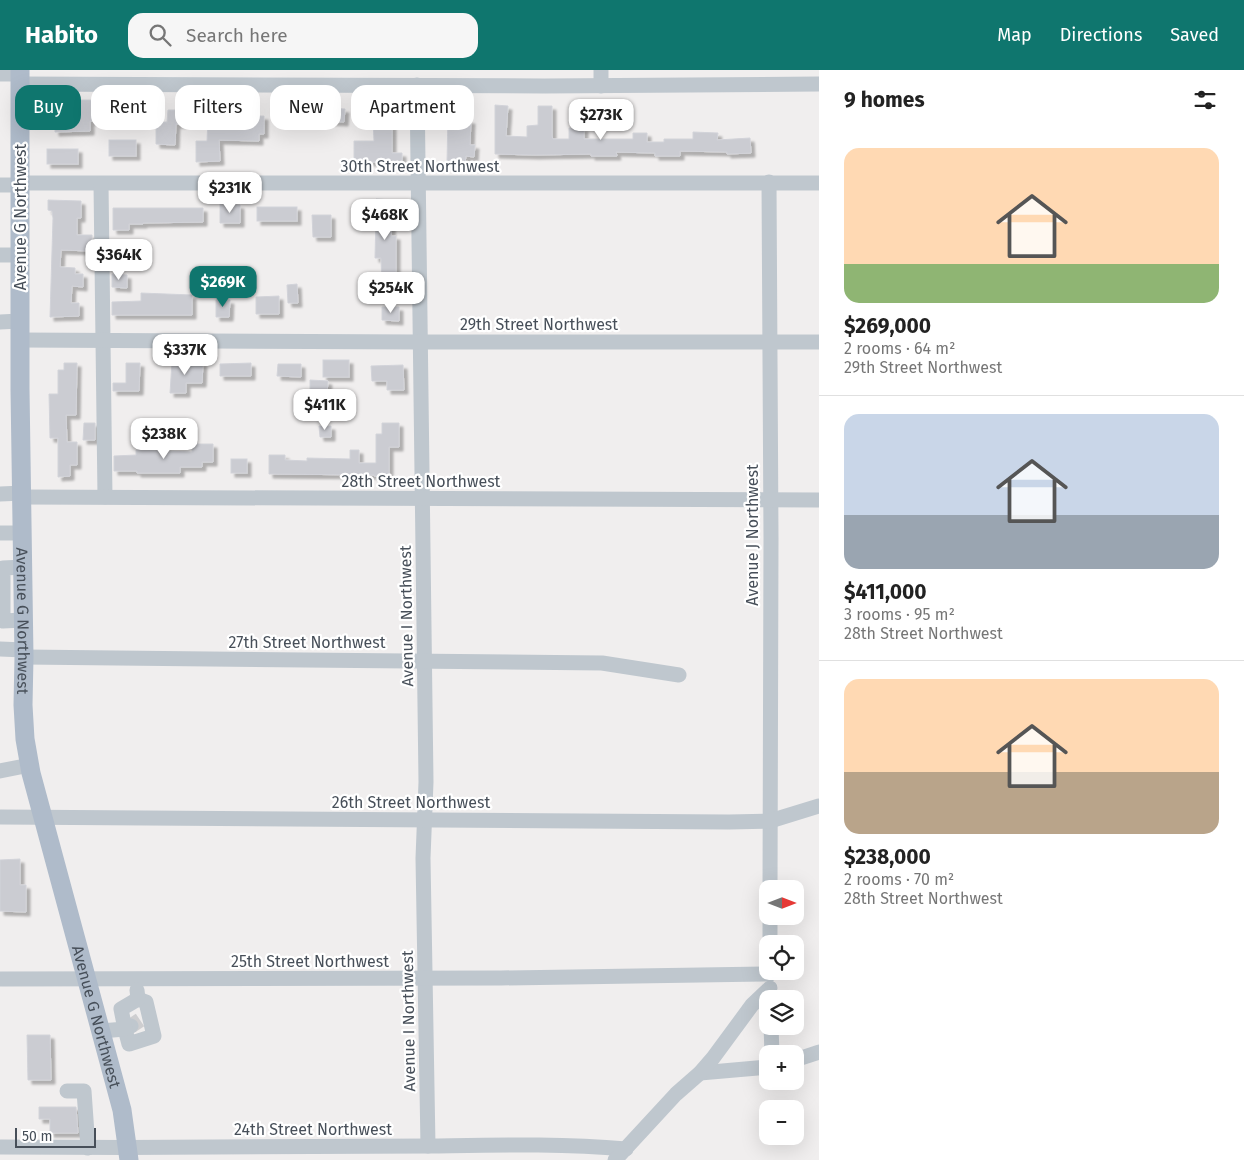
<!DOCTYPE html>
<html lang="en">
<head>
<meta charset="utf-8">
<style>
  body { margin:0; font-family:"Fira Sans",sans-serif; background:#f6f6f6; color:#222; height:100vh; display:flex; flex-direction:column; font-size:19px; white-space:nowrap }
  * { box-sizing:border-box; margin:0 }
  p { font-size:16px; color:#767676 }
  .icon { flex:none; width:28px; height:28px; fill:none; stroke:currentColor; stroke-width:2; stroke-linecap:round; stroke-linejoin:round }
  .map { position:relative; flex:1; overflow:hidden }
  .drawer { display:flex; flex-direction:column; background:#fff; width:425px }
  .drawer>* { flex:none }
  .top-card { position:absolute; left:15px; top:15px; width:475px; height:45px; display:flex; gap:10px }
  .needle { width:32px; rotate:90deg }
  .tools { position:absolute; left:759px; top:810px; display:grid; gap:10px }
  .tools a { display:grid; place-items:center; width:45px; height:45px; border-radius:10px; background:#fff; box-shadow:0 5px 20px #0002; font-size:25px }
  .scale { position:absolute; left:15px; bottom:12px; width:81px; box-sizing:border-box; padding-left:5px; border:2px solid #474f59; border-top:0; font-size:14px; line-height:18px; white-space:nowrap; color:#474f59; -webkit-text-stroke:4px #fff; paint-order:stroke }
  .price { position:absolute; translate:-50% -42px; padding:0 11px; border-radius:10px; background:#fff; color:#222; font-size:16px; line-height:32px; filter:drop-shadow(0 1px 2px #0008) }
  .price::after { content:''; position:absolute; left:50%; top:30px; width:15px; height:11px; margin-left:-8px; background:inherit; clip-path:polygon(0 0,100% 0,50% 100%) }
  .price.selected { background:#0f766e; color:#fff }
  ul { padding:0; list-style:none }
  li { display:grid; align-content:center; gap:10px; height:265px; padding:0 25px }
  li+li { border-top:1px solid #e0e0e0 }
  li span { display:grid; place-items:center; height:155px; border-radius:15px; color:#555 }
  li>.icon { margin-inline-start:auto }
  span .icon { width:90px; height:90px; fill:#fffc; stroke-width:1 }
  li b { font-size:21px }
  h2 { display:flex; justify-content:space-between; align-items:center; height:60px; padding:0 25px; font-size:21px }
  .pill { padding:0 18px; border-radius:15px; background:#fff; box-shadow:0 5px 20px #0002; font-size:18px; line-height:45px }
  .pill.selected { background:#0f766e; color:#fff }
  header { display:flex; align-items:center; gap:30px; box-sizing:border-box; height:70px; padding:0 25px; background:#0f766e; color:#fff }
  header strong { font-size:24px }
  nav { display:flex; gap:28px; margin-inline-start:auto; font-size:18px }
  .search { width:350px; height:45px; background:#f6f6f6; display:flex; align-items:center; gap:12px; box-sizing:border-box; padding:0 18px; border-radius:15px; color:#767676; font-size:19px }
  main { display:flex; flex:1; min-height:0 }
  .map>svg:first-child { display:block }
  .building { fill:#cbccd2; stroke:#d2d3d9; filter:url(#shadow) }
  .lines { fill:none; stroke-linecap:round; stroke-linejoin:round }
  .minor-tunnel { stroke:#ceced0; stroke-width:15; stroke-dasharray:15 8; stroke-linecap:butt }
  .minor { stroke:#bfc7ce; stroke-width:15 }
  .major { stroke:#afbbca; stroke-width:19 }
  .labels { text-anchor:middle; stroke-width:4.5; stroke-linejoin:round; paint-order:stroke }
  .street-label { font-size:16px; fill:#474f59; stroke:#fff }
</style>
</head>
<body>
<header>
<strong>Habito</strong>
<div class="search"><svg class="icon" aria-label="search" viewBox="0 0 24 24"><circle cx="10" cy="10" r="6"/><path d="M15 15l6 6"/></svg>Search here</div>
<nav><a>Map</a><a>Directions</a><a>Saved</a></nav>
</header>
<main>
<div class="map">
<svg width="819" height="1090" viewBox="0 0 819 1090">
  <defs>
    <filter id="shadow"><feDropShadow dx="4" dy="4" stdDeviation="1" flood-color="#0004"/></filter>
  </defs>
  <rect width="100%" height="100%" fill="#f0eeee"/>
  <g class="building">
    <polygon points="95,27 119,27 120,50 90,51 90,61 55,62 55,50 77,50 76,30 95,30"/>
    <polygon points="495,35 508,36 506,66 527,67 527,56 538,55 538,36 552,36 552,66 553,69 569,69 569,58 584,58 584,69 633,69 633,63 647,63 647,72 664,72 664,69 693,69 693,62 718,63 717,70 750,68 751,83 727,84 727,82 680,81 680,86 655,86 655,83 616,82 617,86 591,86 591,84 535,85 495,84"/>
    <polygon points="364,37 395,38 395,51 392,51 392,83 402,83 402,92 354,92 354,71 374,71 373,50 364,50"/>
    <polygon points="327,38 345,39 344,52 326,51"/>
    <polygon points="168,40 182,40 182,54 176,54 175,75 156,74 156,52 167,52"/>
    <polygon points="448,44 463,44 462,50 471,50 470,75 475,75 474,87 466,86 465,93 447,92"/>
    <polygon points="241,46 264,46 264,64 259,64 259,71 219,70 220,91 196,92 196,71 207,71 208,49 241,49"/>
    <rect x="109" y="70" width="27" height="16"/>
    <rect x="47" y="79" width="31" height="15"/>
    <polygon points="376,129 393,130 391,166 396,166 396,218 382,219 381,188 375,188 376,146 367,146 368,132 376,133"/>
    <polygon points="48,130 81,131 81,148 77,148 77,165 92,165 92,181 61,180 60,197 75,198 75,204 83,204 83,217 72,216 71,233 79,233 79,246 50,247 53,148 52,141 48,140"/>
    <polygon points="220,134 240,135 240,153 220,153"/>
    <rect x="257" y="137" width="40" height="14"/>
    <polygon points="113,138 203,138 203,152 143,153 143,154 129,154 129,160 113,160"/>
    <polygon points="312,145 331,145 331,167 313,167"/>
    <polygon points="112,204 127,205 127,218 112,217"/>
    <polygon points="297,214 298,233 288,233 287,215"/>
    <polygon points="141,223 192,225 192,245 112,245 112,232 141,231"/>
    <polygon points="279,226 279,244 256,244 256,227"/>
    <polygon points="216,230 230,230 229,247 216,247"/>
    <polygon points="382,237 399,237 399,251 382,250"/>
    <rect x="323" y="290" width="26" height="17"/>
    <polygon points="172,292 203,293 202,313 186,313 186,323 170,323"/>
    <polygon points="64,293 77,293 76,345 66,345 67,372 77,372 77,395 70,395 70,406 58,407 58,368 50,368 49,324 58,324 58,300 64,300"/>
    <polygon points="126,293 140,293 139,321 113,321 113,313 126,313"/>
    <polygon points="251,293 251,306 220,306 220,294"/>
    <polygon points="278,294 301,294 301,307 277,306"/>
    <polygon points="403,295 404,320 387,320 387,311 372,311 371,296"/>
    <polygon points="310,310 328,311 327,324 310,323"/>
    <polygon points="84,353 95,353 95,370 83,370"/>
    <polygon points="382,353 399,353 399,377 389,377 389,407 374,406 374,405 269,404 269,385 285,385 285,390 307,391 307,388 350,389 350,380 359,380 359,393 376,393 376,364 382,364"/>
    <polygon points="319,356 331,356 331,367 320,367"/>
    <polygon points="192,374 213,374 213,392 202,392 202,397 180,397 180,403 137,403 137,401 114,401 114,386 136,385 136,380 192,382"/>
    <rect x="231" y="389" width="16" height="14"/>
    <polygon points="20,789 20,815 26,815 26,842 0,841 0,790"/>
    <polygon points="27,965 50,965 51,1010 28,1010"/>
    <polygon points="39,1037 76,1037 78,1063 50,1063 50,1049 39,1049"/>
  </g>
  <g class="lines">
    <polyline class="minor-tunnel" points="131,956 140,950"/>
    <g class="minor">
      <polyline points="0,4 20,4"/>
      <polyline points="20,14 544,16 819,14"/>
      <polyline points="417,15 426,712 423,788 428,1076"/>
      <polyline points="601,16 601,0"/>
      <polyline points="769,112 771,468 770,819"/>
      <polyline points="21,113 819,113"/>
      <polyline points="101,114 105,427"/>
      <polyline points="0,115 21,115"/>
      <polyline points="0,185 20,185"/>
      <polyline points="0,252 20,251"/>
      <polyline points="20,270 421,272 819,272"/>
      <polyline points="0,424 23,423"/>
      <polyline points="23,427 819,430"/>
      <polyline points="0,463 22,463"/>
      <polyline points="23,497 3,498 3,551 23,550"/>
      <polyline points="0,579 24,580"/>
      <polyline points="24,587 602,593 679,605"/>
      <polyline points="0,701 30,695"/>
      <polyline points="0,747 729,752 770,751 819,736"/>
      <polyline points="770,874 770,846"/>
      <polyline points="0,909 501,908 770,904"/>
      <polyline points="131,956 125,959 129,974 154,966 146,932 138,929"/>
      <polyline points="771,956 772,984"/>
      <polyline points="101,961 125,959 121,939 138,929 137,920"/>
      <polyline points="795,990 819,982"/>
      <polyline points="700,1003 768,997"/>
      <polyline points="67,1021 84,1021 88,1078"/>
      <path d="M0,1077C143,1078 286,1077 429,1076C495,1075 560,1073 626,1079"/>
      <polyline points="615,1090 676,1024 700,1003 713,988 752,935 770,918"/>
    </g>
    <path class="major" id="s1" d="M20,0V319L24,587L23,635L25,669L31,703L122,1040L129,1090"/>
  </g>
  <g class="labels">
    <g class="street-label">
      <text x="420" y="102">30th Street Northwest</text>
      <text transform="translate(20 147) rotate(-90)" y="6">Avenue G Northwest</text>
      <text x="539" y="260">29th Street Northwest</text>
      <text x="421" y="417">28th Street Northwest</text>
      <text transform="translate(752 465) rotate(-90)" y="6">Avenue J Northwest</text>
      <text transform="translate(406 546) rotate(-91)" y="6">Avenue I Northwest</text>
      <text dy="6" stroke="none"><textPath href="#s1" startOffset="551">Avenue G Northwest</textPath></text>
      <text x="307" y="578">27th Street Northwest</text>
      <text x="411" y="738">26th Street Northwest</text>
      <text x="310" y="897">25th Street Northwest</text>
      <text dy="6" stroke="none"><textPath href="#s1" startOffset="956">Avenue G Northwest</textPath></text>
      <text transform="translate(408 951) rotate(-91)" y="6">Avenue I Northwest</text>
      <text x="313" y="1065">24th Street Northwest</text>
    </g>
  </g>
</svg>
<div class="tools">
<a><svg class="needle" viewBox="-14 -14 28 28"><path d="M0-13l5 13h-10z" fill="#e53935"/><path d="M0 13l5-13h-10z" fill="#767676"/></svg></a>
<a><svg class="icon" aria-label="locate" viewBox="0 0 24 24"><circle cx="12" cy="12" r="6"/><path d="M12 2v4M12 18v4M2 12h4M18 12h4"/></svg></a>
<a><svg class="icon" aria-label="layers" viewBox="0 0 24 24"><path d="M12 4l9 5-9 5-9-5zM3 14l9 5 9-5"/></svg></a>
<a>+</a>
<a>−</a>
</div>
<div class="scale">50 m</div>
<b class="price" style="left:601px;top:71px">$273K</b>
<b class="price" style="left:230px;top:144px">$231K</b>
<b class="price" style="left:385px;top:171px">$468K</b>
<b class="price" style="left:119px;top:211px">$364K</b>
<b class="price selected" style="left:223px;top:238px">$269K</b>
<b class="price" style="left:391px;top:244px">$254K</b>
<b class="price" style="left:185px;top:306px">$337K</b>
<b class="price" style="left:325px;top:361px">$411K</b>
<b class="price" style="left:164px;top:390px">$238K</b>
<div class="top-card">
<a class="pill selected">Buy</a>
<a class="pill">Rent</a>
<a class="pill">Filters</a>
<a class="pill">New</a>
<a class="pill">Apartment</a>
</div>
</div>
<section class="drawer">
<h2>9 homes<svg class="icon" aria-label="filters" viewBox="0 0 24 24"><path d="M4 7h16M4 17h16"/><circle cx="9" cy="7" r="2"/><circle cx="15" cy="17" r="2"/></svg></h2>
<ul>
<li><span style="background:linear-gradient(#ffd9b3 75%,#8fb573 0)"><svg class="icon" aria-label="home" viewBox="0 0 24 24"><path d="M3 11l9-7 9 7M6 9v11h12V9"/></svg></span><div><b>$269,000</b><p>2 rooms · 64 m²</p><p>29th Street Northwest</p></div></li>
<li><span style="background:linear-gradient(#c9d6e8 65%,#9aa5b1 0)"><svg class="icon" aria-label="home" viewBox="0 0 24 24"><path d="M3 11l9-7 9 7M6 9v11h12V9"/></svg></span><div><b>$411,000</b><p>3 rooms · 95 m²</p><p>28th Street Northwest</p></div></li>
<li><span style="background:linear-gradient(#ffd9b3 60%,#b9a48a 0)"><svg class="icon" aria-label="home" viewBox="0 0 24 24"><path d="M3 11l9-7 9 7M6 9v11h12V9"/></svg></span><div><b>$238,000</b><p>2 rooms · 70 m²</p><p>28th Street Northwest</p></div></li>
</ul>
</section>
</main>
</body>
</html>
